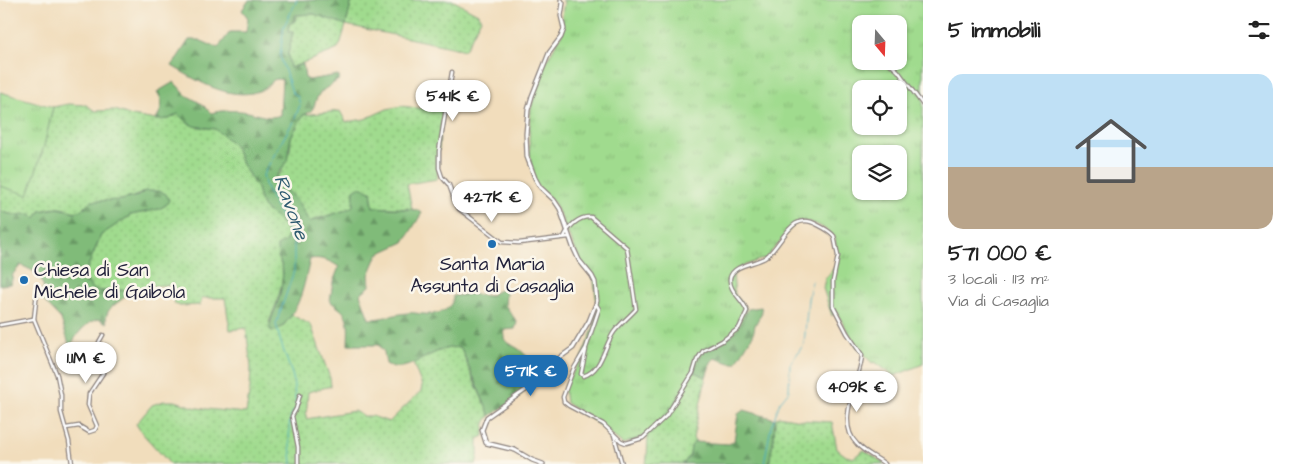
<!DOCTYPE html>
<html lang="it">
<head>
<meta charset="utf-8">
<style>
  body { margin:0; font-family:"Architects Daughter",sans-serif; background:#f6f6f6; color:#222; height:100vh; display:flex; flex-direction:column; font-size:19px; white-space:nowrap }
  * { box-sizing:border-box; margin:0 }
  p { font-size:16px; color:#767676 }
  .icon { flex:none; width:28px; height:28px; fill:none; stroke:currentColor; stroke-width:2; stroke-linecap:round; stroke-linejoin:round }
  .map { position:relative; flex:1; overflow:hidden }
  .details { display:flex; flex-direction:column; background:#fff; width:375px }
  .details>* { flex:none }
  .needle { width:32px; rotate:161deg }
  .fabs { position:absolute; left:852px; top:15px; display:grid; gap:10px }
  .fabs a { display:grid; place-items:center; width:55px; height:55px; border-radius:10px; background:#fff; box-shadow:0 1px 4px #0004; font-size:25px }
  .price { position:absolute; translate:-50% -42px; padding:0 11px; border-radius:18px; background:#fff; color:#222; font-size:16px; line-height:32px; filter:drop-shadow(0 1px 2px #0008) }
  .price::after { content:''; position:absolute; left:50%; top:30px; width:15px; height:11px; margin-left:-8px; background:inherit; clip-path:polygon(0 0,100% 0,50% 100%) }
  .price.current { background:#1f6fb2; color:#fff }
  ul { padding:0; list-style:none }
  li { display:grid; align-content:center; gap:10px; height:265px; padding:0 25px }
  li+li { border-top:1px solid #e0e0e0 }
  li span { display:grid; place-items:center; height:155px; border-radius:15px; color:#555 }
  li>.icon { margin-inline-start:auto }
  span .icon { width:90px; height:90px; fill:#fffc; stroke-width:1 }
  li b { font-size:21px }
  h2 { display:flex; justify-content:space-between; align-items:center; height:60px; padding:0 25px; font-size:21px }
  main { display:flex; flex:1; min-height:0 }
  .map>svg:first-child { display:block }
  .grass { fill:url(#grass-dots); stroke:#617e64 }
  .forest { fill:url(#forest-firs); stroke:#516e5a }
  .park { fill:url(#park-tufts); stroke:#617e64; fill-rule:evenodd }
  .lines { fill:none; stroke-linecap:round; stroke-linejoin:round }
  .stream { stroke:#41adc0; stroke-width:1 }
  .minor-casing { stroke:#8a807c; stroke-width:5 }
  .tertiary-casing { stroke:#8a807c; stroke-width:5.5 }
  .minor { stroke:#fff; stroke-width:2.5 }
  .tertiary { stroke:#fff; stroke-width:3 }
  .poi-dot { fill:#1f6fb2; stroke:#fbf7ec; stroke-width:2 }
  .labels { text-anchor:middle; stroke-width:5; stroke-linejoin:round; paint-order:stroke }
  .poi-label { font-size:19px; fill:#22223b; stroke:#fbf7ec }
  .water-label { font-size:20px; font-style:italic; fill:#2e5a70; stroke:#fbf7ec }
</style>
</head>
<body>
<main>
<div class="map">
<svg width="923" height="464" viewBox="0 0 923 464">
  <defs>
    <pattern id="grass-dots" width="8" height="8" patternUnits="userSpaceOnUse" patternTransform="scale(1.25)"><rect width="8" height="8" fill="#a0db8e"/><path d="M2 2h.1M6 6h.1" fill="none" stroke="#8abc7b" stroke-width="1.8" stroke-linecap="round"/></pattern>
    <pattern id="forest-firs" width="22" height="20" patternUnits="userSpaceOnUse" patternTransform="scale(1.25)"><rect width="22" height="20" fill="#80bb79"/><path d="M5 1l3.5 6h-7zM16 11l3.5 6h-7z" fill="#689864"/></pattern>
    <pattern id="park-tufts" width="24" height="20" patternUnits="userSpaceOnUse" patternTransform="scale(1.25)"><rect width="24" height="20" fill="#a0db8e"/><path d="M3 7l-1-3M5 7V3M7 7l1-3M15 17l-1-3M17 17v-4M19 17l1-3" fill="none" stroke="#8abc7b"/></pattern>
  </defs>
  <rect width="100%" height="100%" fill="#fbf7ec"/>
  <filter id="ink" filterUnits="userSpaceOnUse"><feTurbulence type="fractalNoise" baseFrequency=".02" numOctaves="2"/><feDisplacementMap in="SourceGraphic" scale="10" xChannelSelector="R" yChannelSelector="G"/><feConvolveMatrix kernelMatrix="1 2 1 2 8 2 1 2 1" color-interpolation-filters="sRGB"/></filter>
  <filter id="wash" filterUnits="userSpaceOnUse"><feTurbulence type="fractalNoise" baseFrequency=".0096" numOctaves="4" result="noise"/><feDisplacementMap in="SourceGraphic" scale="20" xChannelSelector="R" yChannelSelector="G"/><feGaussianBlur stdDeviation="1.12" result="paint"/><feColorMatrix in="noise" values="0 0 0 0 0 0 0 0 0 0 0 0 0 0 0 0 0 1.4 0 .05"/><feComposite in="paint" operator="in"/></filter>
  <g filter="url(#wash)">
    <rect width="100%" height="100%" fill="#f1ddbc"/>
    <g class="grass">
      <polygon points="352,0 452,0 478,14 481,19 465,50 346,25 340,45 336,50 290,68 288,54 293,33 288,32 289,24 296,15 314,14 346,24"/>
      <path d="M68,104L86,105L95,111L115,110L132,116L156,120L169,119L178,114L186,122L194,126L215,129L231,142L237,150L242,164L257,188L260,200L264,208L284,225L288,233L280,263C288,275 275,309 269,322L276,331L282,327L292,315L311,325L330,378L331,386L308,392L306,419L354,411L363,416H372L389,422L421,391L422,386L413,363C429,356 444,345 461,348L471,374L490,416C484,422 484,427 484,436L478,439V456L476,464H170L142,433L136,424L152,405L164,401H175L197,408L246,413L250,388L251,367L246,328L230,330L225,298H202L200,305L180,306L175,304L169,285C153,286 141,285 127,295L125,290L101,291L92,289L84,276L101,235L131,215L159,209L166,205L169,200L145,191C128,202 105,202 86,205C75,218 70,207 56,208C51,208 45,210 40,211L37,218L13,215L0,211V186L28,194L44,146L53,107Z"/>
      <path d="M401,106L443,111L440,134L437,179L407,184L412,209L373,207L371,191L354,190V206C340,214 324,215 309,222L300,205L286,190L273,181L281,172L290,150L291,137L303,115L340,111L346,122L365,119L387,109Z"/>
      <path d="M675,364L706,377L693,438L695,442L691,446L690,455L683,464H646C648,454 647,446 648,436L629,443Z"/>
      <polygon points="778,416 800,420 832,422 837,449 846,456 853,458 864,450 885,464 769,464 774,437 775,419"/>
    </g>
    <g class="forest">
      <path d="M249,0H352L346,25L314,14L296,15L295,21L289,24L288,32H293L288,54L290,68L303,64L305,78L309,80L338,75L340,79C334,83 325,88 320,93C312,103 318,110 303,115L291,137L287,161L273,181L293,196L300,205L309,222L346,210L353,206L354,190L359,187L371,191L373,207L418,210L422,213L404,242L378,254L369,275L370,286L360,294L369,319C383,319 395,314 408,313C414,312 418,314 424,314C437,315 453,311 453,296L470,294L489,296L497,291L503,290L506,293L505,305L517,322L515,329L504,330V339C508,343 512,345 517,348C527,354 534,366 540,376L518,398L490,416L461,348C433,343 409,378 386,364L384,352L379,345H348C348,333 351,317 340,309C337,306 333,304 330,301L333,282L339,267C331,261 321,257 310,259C304,285 300,314 276,331L270,330C269,320 274,314 277,304C281,295 282,282 283,273C283,263 276,258 277,246L286,241L288,233L284,225L264,208L260,200L257,188L242,164L237,150L231,142L215,129L194,126L186,122L178,114L169,119L156,120C161,110 165,103 157,92L174,82L186,95L202,104L211,113C222,110 236,110 248,112C258,114 270,120 280,115L282,80C272,76 271,85 263,89C260,91 255,92 252,93C224,98 194,79 172,66L189,40H199L218,48L230,32H246L248,18L242,10Z"/>
      <path d="M145,191H159L166,194L169,200L166,205L159,209L131,215L101,235L84,276L92,289L101,291L125,290L127,295C118,304 103,308 107,323L99,319C84,323 77,334 70,347L61,319L41,298V293L44,287L37,273L21,265L13,274L11,284L0,285V211L13,215L30,214L36,218L40,211L58,208L75,212L82,210L86,205L92,201L121,200L138,196Z"/>
      <polygon points="761,307 762,312 755,325 753,335 736,363 730,363 715,358 711,362 706,377 675,364 745,316 748,309"/>
      <polygon points="744,410 775,419 774,437 769,464 683,464 690,455 691,446 695,442 729,444 734,441 738,414"/>
    </g>
    <g class="park">
      <path d="M562,0H923V364L894,376L875,362L872,363L857,346L836,312L832,316L823,288L825,279L838,263L835,238C825,227 811,219 796,222L766,258L745,265L733,275L735,295L746,307C743,332 727,341 705,348L685,389L651,433L623,444L591,419L566,403L564,387L580,361L594,327L597,305L593,274L583,267L555,204L536,185L531,164L529,139L531,108L542,69L563,32L561,22L564,2ZM861,24H899V61H861ZM861,89H899V126H861ZM861,154H899V191H861Z"/>
      <polygon points="0,92 53,107 44,146 28,195 0,186"/>
    </g>
    <g class="lines">
      <g class="stream">
        <polyline points="296,406 293,377 281,343 276,324 294,271 294,244 285,223 273,202 266,188 263,175 295,118 300,105 298,97 292,92 280,56 284,26 297,0"/>
        <path d="M292,464C291,448 285,423 294,410"/>
        <polyline points="764,464 771,427 780,402 789,391 790,364 804,344 808,299 812,281"/>
      </g>
    </g>
  </g>
  <g filter="url(#ink)">
    <g class="lines">
      <g class="minor-casing">
        <g id="minor">
          <polyline points="887,61 898,71 923,105"/>
          <polyline points="452,72 439,151 439,168 442,177 449,185 456,204 459,209 502,242 519,243 569,237"/>
          <path d="M564,237C569,226 579,216 591,217L627,248L636,309C629,317 620,324 614,332C604,346 602,371 583,376L581,374L586,350"/>
          <path d="M596,304L599,309L586,348L573,370L563,397L564,402L569,406L603,424L621,441L626,443L643,438L666,416L693,373L697,360L703,351L722,341L739,328L747,311C744,300 728,291 730,278C733,264 757,264 766,257C783,244 791,209 818,225C824,228 830,231 834,236L838,256L833,281V306L847,333L862,355C861,380 834,421 857,444C865,453 876,457 885,464"/>
          <polyline points="34,319 57,375 61,395 61,412 69,441 72,464"/>
          <polyline points="34,319 37,292 39,290"/>
          <polyline points="0,325 33,319"/>
          <polyline points="66,428 79,426 89,432 95,430 97,426 88,405 89,394 103,373 104,357 99,342 103,335"/>
          <polyline points="614,435 622,464"/>
          <polyline points="298,464 298,447 292,416 296,409 300,395"/>
        </g>
      </g>
      <g class="tertiary-casing">
        <polyline id="tertiary" points="543,464 532,460 515,450 486,443 482,430 487,417 527,389 548,366 573,348 589,321 597,301 595,282 592,276 579,260 573,247 560,209 554,200 540,187 535,178 527,157 526,134 528,110 532,96 549,53 561,37 564,29 561,16 563,3 561,0"/>
      </g>
      <use href="#minor" class="minor"/>
      <use href="#tertiary" class="tertiary"/>
    </g>
  </g>
  <g class="poi-dot">
    <circle cx="492" cy="244" r="5"/>
    <circle cx="24" cy="280" r="5"/>
  </g>
  <g class="labels">
    <g class="poi-label">
      <text x="492" y="270">Santa Maria<tspan x="492" dy="22">Assunta di Casaglia</tspan></text>
      <text x="34" y="276" text-anchor="start">Chiesa di San<tspan x="34" dy="22">Michele di Gaibola</tspan></text>
    </g>
    <g class="water-label">
      <text transform="translate(292 207) rotate(70)" y="7">Ravone</text>
    </g>
  </g>
</svg>
<div class="fabs">
<a><svg class="needle" viewBox="-14 -14 28 28"><path d="M0-13l5 13h-10z" fill="#e53935"/><path d="M0 13l5-13h-10z" fill="#767676"/></svg></a>
<a><svg class="icon" aria-label="locate" viewBox="0 0 24 24"><circle cx="12" cy="12" r="6"/><path d="M12 2v4M12 18v4M2 12h4M18 12h4"/></svg></a>
<a><svg class="icon" aria-label="layers" viewBox="0 0 24 24"><path d="M12 4l9 5-9 5-9-5zM3 14l9 5 9-5"/></svg></a>
</div>
<b class="price" style="left:453px;top:122px">541K €</b>
<b class="price" style="left:492px;top:223px">427K €</b>
<b class="price" style="left:86px;top:384px">1.1M €</b>
<b class="price current" style="left:531px;top:397px">571K €</b>
<b class="price" style="left:857px;top:413px">409K €</b>
</div>
<section class="details">
<h2>5 immobili<svg class="icon" aria-label="filters" viewBox="0 0 24 24"><path d="M4 7h16M4 17h16"/><circle cx="9" cy="7" r="2"/><circle cx="15" cy="17" r="2"/></svg></h2>
<ul>
<li><span style="background:linear-gradient(#bfe0f5 60%,#b9a48a 0)"><svg class="icon" aria-label="home" viewBox="0 0 24 24"><path d="M3 11l9-7 9 7M6 9v11h12V9"/></svg></span><div><b>571 000 €</b><p>3 locali · 113 m²</p><p>Via di Casaglia</p></div></li>
</ul>
</section>
</main>
</body>
</html>
